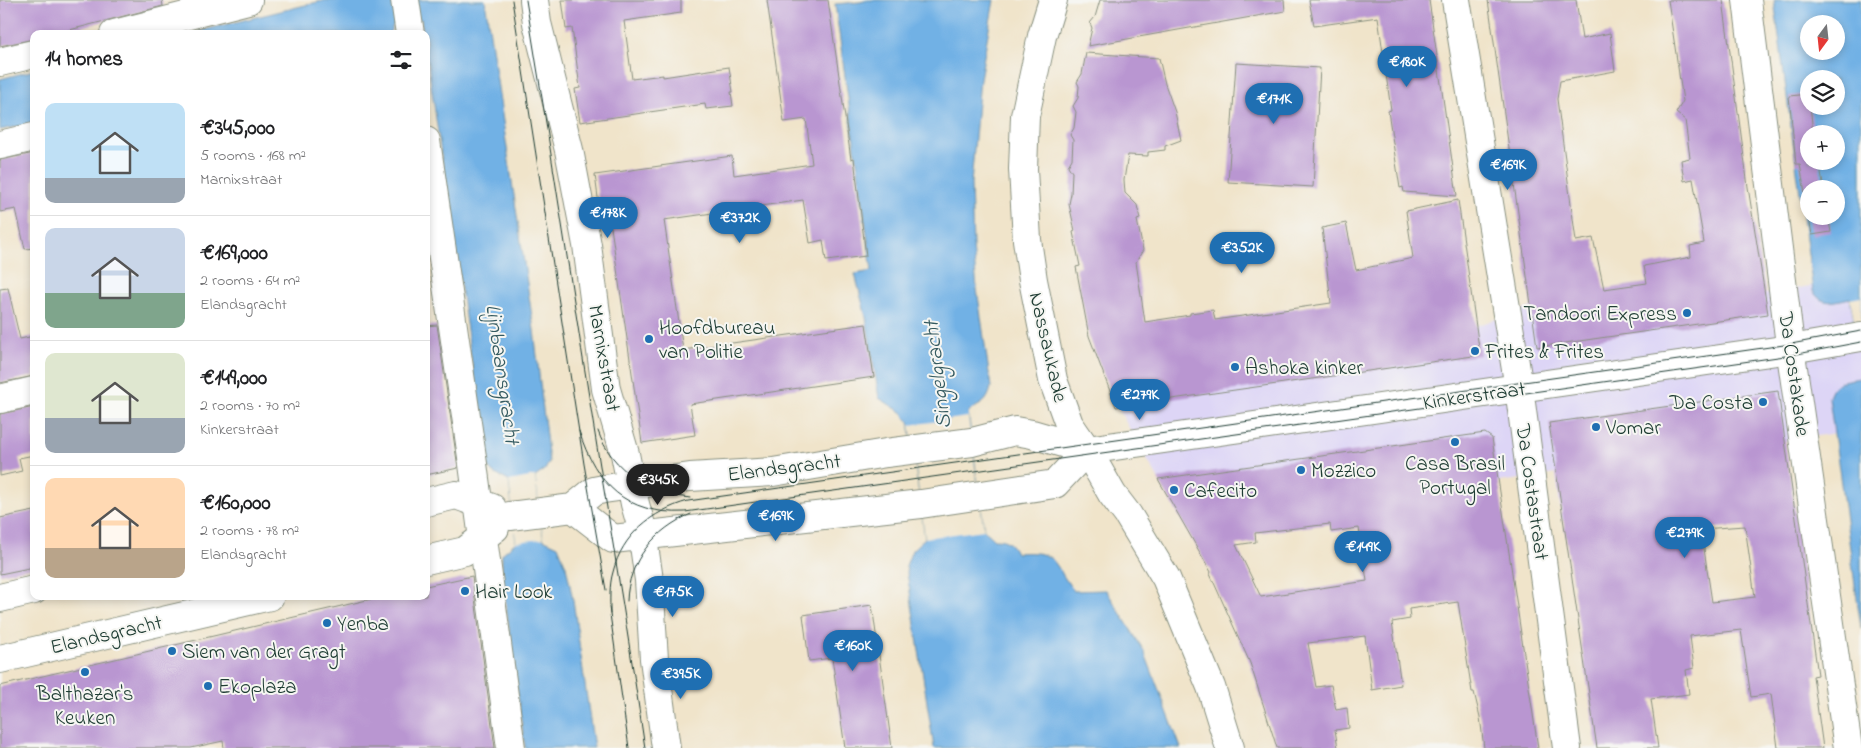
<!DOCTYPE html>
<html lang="en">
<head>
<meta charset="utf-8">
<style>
  body { margin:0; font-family:"Indie Flower",sans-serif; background:#f2f2f2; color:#202124; height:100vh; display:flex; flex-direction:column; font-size:19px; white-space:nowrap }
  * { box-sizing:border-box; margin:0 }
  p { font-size:16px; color:#757577 }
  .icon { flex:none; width:28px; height:28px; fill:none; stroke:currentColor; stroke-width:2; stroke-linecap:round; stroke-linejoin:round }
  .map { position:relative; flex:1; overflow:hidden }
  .sheet { position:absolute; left:30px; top:30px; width:400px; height:570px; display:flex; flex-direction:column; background:#fff; border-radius:10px; box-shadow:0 2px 8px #0003 }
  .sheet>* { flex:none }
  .needle { width:32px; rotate:195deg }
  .tools { position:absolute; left:1800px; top:15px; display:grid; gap:10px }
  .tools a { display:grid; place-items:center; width:45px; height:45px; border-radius:50%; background:#fff; box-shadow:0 2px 8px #0003; font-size:25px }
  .price { position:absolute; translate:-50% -42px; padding:0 11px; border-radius:18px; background:#1f6fb2; color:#fff; font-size:16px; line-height:32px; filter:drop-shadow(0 1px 2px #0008) }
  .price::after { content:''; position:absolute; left:50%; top:30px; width:15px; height:11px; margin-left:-8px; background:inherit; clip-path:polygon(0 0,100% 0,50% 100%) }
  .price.selected { background:#222; color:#fff }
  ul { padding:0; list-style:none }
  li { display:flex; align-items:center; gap:15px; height:125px; padding:0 15px }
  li+li { border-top:1px solid #e0e0e0 }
  li span { display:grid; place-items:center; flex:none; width:140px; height:100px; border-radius:10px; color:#555 }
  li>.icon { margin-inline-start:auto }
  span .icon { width:60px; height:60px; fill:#fffc; stroke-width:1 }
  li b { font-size:21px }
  h2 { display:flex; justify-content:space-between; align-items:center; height:60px; padding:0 15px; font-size:21px }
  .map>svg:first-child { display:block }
  .built { fill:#ddd5f6 }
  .water { fill:#71b1e5; stroke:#48778c; fill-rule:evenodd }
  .pier { fill:#f0e4ca }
  .building { fill:#b996d1; fill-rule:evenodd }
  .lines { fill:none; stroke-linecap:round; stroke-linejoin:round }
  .minor-casing { stroke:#88907f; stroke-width:30 }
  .major-casing { stroke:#88907f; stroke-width:30 }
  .minor { stroke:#fff; stroke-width:28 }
  .major { stroke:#fff; stroke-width:28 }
  .tram { stroke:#1f3d34; stroke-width:1 }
  .poi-dot { fill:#1f6fb2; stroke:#f6f6f2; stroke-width:2 }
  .labels { text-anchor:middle; stroke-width:4; stroke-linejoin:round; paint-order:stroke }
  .poi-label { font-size:21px; fill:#1f3d34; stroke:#f6f6f2; text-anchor:start }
  .street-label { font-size:21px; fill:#1f3d34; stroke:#f6f6f2 }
  .water-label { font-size:22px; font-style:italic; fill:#345a60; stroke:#f6f6f2 }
</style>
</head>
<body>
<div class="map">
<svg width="1861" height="748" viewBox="0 0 1861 748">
  <rect width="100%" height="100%" fill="#f6f6f2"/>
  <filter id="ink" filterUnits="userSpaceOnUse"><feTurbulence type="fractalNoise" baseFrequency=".02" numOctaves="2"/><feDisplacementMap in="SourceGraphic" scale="10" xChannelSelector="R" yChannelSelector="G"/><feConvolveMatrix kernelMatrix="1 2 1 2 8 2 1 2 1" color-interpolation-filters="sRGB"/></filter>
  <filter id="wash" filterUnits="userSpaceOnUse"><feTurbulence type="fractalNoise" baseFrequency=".0096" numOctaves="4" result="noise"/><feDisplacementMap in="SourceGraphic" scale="20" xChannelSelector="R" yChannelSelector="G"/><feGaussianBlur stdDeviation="1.12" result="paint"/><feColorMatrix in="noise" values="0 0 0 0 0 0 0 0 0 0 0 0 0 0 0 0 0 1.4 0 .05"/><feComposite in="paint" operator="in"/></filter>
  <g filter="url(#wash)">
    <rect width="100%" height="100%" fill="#f0e4ca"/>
    <polygon class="built" points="1667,262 1670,281 1762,269 1765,294 1861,277 1861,429 1785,441 1796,518 1740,526 1735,495 1562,520 1556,474 1448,489 1347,521 1348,530 1331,532 1328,502 1298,505 1301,528 1286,529 1284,516 1179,515 1115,403 1108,385 1158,378 1215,320 1319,305 1476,326 1532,307 1647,283 1644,266"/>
    <g class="water">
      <polygon points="326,0 485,0 534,330 549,462 545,470 535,477 543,539 558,546 566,566 573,600 594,748 525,748 502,575 502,554 516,542 509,481 493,473 487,466 426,51 426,34 423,34 421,19 394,24 389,34 187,34"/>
      <path d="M868,0H994L980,79L971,184L973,246L977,289L991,387C987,405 980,403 968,412L984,530L994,539C1006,539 1011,542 1016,553C1059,550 1051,562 1074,591L1106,590L1144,651L1181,748H934L906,566L912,550L925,538L909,421L906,419L903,413L879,398L866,317L855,274L872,271L835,4L860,2Z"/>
      <path d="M1774,0H1861V355L1850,298C1834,301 1823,307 1813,291ZM1809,24H1836V51H1809ZM1809,79H1836V106H1809ZM1809,134H1836V161H1809ZM1809,189H1836V216H1809Z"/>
      <polygon points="34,70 34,123 0,130 0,79"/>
      <path d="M1861,378V628L1829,397C1834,379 1845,381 1861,378Z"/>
    </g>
    <g class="pier">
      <polygon points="1861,297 1861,356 1850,299"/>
      <polygon points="968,417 984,530 925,538 910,425"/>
      <polygon points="535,476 543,539 516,542 509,481"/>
    </g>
    <g id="blocks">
      <g class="building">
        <polygon points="0,0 162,0 163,6 54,34 34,34 34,39 0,46"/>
        <polygon points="562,0 681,0 681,13 624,21 632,79 663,75 663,77 729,67 733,92 731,92 733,106 706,109 705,104 580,122 575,89 580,88 572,28 566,29"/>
        <polygon points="767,0 828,0 851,159 854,158 866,256 826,261 823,240 810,243 803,200 664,220 683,350 866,324 874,377 690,404 695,435 642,443 611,227 602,228 595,175 732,156 734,175 812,164 806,119 784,122"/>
        <polygon points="1100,0 1284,0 1285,11 1088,46 1092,28 1090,23 1095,17"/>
        <polygon points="1309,0 1429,0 1457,196 1404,192 1403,187 1400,188 1388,111 1391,110 1378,17 1314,26"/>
        <polygon points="1488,0 1576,0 1582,39 1610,33 1615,71 1560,81 1557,99 1576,241 1593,238 1604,289 1647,283 1644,266 1691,257 1690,246 1704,243 1693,179 1684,181 1681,160 1690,158 1685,120 1676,113 1683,101 1668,0 1723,0 1748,187 1768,314 1537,347"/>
        <polygon points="1086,53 1159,58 1165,84 1175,112 1181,140 1165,146 1165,150 1148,152 1148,156 1128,155 1124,180 1125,193 1137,205 1140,219 1137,220 1143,250 1136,262 1145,322 1190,315 1190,313 1213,310 1215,320 1331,303 1322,228 1346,223 1356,270 1413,258 1406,211 1458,200 1480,355 1116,407 1089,336 1076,267 1080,266 1073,232 1075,231 1069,204 1071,194 1072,172 1068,166 1072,159 1073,140 1070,135 1074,128 1076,112 1073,106 1078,98 1079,86 1077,82 1082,74"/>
        <polygon points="1236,63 1320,68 1313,187 1228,182"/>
        <polygon points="1809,94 1813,134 1809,134 1809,161 1819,161 1824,189 1809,189 1809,216 1828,216 1831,232 1812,235 1800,164 1796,164 1789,96"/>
        <polygon points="34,153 34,248 25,249 16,209 0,212 0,160"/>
        <polygon points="8,288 20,339 34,336 34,376 0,383 0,289"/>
        <polygon points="437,325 458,468 426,475 426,326"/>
        <path d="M1778,391L1818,675L1813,676L1823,748H1778L1771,694L1751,697L1741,630L1690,636L1694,668L1686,670L1689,694L1651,699L1658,748H1597L1549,423ZM1745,526L1755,597L1712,602L1701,529Z"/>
        <polygon points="34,407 34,455 19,458 22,471 0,476 0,414"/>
        <path d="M1485,433L1492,438L1538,748H1484L1480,717L1474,692H1472L1458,602L1409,609L1410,619L1392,622L1401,685L1372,690L1365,636L1308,643L1316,687L1331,685L1336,710L1347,708L1349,728L1335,730L1338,748H1277L1250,663L1210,574L1211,572L1158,479ZM1330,524L1331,532L1359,528L1367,581L1261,597L1236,545L1256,542L1255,533Z"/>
        <polygon points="34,511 34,567 0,574 0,518"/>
        <polygon points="472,576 495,748 224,748 223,741 191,748 0,748 0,686 384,596 426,596 426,586"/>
        <polygon points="872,605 892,748 845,748 832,658 809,661 803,615"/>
      </g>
    </g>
  </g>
  <g filter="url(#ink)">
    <use href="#blocks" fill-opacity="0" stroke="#88907f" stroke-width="1"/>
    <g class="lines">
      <g class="minor-casing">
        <g id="minor">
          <polyline points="405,0 410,34"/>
          <polyline points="534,0 537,23 569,150 587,245 606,389 625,454 635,504 641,525 649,580 654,659 666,748"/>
          <polyline points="1456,0 1519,388 1567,748"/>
          <polyline points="1747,0 1792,361 1848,748"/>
          <polyline points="114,34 248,0"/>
          <polyline points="0,62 34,54"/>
          <polyline points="426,141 473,464 511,748"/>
          <polyline points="0,145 34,137"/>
          <polyline points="0,399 34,391"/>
          <polyline points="426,502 456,495 492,508"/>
          <polyline points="573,508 613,539 921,504 1055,484 1087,450"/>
          <polyline points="510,516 573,508 594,491 604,489 690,477 773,472 886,453 972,442 1015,431 1032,434 1087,450 1791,349 1861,337"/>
          <polyline points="426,560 465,551 495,528"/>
          <polyline points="0,598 34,590"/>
          <polyline points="0,659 270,596"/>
        </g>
      </g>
      <g class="major-casing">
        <polyline id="major" points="1053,0 1042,36 1025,116 1023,169 1027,240 1033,280 1053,380 1069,424 1087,450 1112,494 1128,515 1166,578 1211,687 1230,748"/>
      </g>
      <use href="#minor" class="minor"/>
      <use href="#major" class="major"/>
      <g class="tram">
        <polyline points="512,0 584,464 606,590"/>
        <path d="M526,0C552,155 575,311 600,466C616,560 631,654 645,748"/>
        <path d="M579,431C596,484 626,515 685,512L1519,394L1792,355L1861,342"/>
        <path d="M598,431C611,470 652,495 691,498"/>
        <path d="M627,601C628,561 655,529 691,514"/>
        <polyline points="609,607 629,748"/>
        <path d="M610,614C610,600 609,585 613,572C622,535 652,511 688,501L1791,344L1861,331"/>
      </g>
    </g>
  </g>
  <g class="poi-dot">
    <circle cx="1687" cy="313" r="5"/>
    <circle cx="649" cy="339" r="5"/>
    <circle cx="1475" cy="351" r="5"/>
    <circle cx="1235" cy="367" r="5"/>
    <circle cx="1763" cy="402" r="5"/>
    <circle cx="1596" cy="427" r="5"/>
    <circle cx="1455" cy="442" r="5"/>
    <circle cx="1301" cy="470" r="5"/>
    <circle cx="1174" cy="490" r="5"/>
    <circle cx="465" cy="591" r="5"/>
    <circle cx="327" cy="623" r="5"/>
    <circle cx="172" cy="651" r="5"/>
    <circle cx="85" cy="672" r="5"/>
    <circle cx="208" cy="686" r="5"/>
  </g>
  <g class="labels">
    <g class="poi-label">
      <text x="1677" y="320" text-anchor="end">Tandoori Express</text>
      <text x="659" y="334">Hoofdbureau<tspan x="659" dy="24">van Politie</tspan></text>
      <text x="1485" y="358">Frites &amp; Frites</text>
      <text x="1245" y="374">Ashoka kinker</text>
      <text x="1753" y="409" text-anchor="end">Da Costa</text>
      <text x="1606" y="434">Vomar</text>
      <text x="1455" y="470" text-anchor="middle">Casa Brasil<tspan x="1455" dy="24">Portugal</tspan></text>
      <text x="1311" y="477">Mozzico</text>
      <text x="1184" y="497">Cafecito</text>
      <text x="475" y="598">Hair Look</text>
      <text x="337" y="630">Yenba</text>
      <text x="182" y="658">Siem van der Gragt</text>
      <text x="218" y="693">Ekoplaza</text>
      <text x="85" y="700" text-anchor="middle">Balthazar's<tspan x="85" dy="24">Keuken</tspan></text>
    </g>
    <g class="street-label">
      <text transform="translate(1049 347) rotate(77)" y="7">Nassaukade</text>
      <text transform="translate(605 358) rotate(80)" y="7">Marnixstraat</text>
      <text transform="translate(1795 374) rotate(82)" y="7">Da Costakade</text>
      <text transform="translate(1474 395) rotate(-8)" y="7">Kinkerstraat</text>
      <text transform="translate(784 467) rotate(-7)" y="7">Elandsgracht</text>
      <text transform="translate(1533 492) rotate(82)" y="7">Da Costastraat</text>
      <text transform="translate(106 634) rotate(-13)" y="7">Elandsgracht</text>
    </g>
    <g class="water-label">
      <text transform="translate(504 374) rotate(82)" y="8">Lijnbaansgracht</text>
      <text transform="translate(936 375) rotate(-97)" y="8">Singelgracht</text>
    </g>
  </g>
</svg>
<div class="tools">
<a><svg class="needle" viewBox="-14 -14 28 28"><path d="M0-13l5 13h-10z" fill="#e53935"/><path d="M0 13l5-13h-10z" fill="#757577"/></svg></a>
<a><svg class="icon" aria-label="layers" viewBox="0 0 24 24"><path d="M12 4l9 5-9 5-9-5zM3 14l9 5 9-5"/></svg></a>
<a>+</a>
<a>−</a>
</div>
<b class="price" style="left:1407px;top:88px">€180K</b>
<b class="price" style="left:1274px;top:125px">€171K</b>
<b class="price" style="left:1508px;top:191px">€169K</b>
<b class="price" style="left:608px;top:239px">€178K</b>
<b class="price" style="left:740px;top:244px">€372K</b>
<b class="price" style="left:1242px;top:274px">€352K</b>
<b class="price" style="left:1140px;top:421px">€279K</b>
<b class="price selected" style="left:658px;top:506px">€345K</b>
<b class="price" style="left:776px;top:542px">€169K</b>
<b class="price" style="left:1685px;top:559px">€279K</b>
<b class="price" style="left:1363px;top:573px">€149K</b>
<b class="price" style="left:673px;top:618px">€175K</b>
<b class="price" style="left:853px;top:672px">€160K</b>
<b class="price" style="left:681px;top:700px">€395K</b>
<section class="sheet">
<h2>14 homes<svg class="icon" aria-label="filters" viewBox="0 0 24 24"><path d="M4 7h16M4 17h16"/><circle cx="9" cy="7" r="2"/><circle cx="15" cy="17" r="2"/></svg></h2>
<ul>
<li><span style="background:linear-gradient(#bfe0f5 75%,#9aa5b1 0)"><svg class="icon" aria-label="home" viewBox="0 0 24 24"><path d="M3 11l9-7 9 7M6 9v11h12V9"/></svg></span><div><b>€345,000</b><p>5 rooms · 168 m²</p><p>Marnixstraat</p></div></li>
<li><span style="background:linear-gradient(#c9d6e8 65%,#7fa58c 0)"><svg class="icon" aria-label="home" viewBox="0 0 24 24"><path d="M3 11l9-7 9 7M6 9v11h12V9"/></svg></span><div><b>€169,000</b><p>2 rooms · 64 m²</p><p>Elandsgracht</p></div></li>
<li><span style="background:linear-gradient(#dfe7d0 65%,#9aa5b1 0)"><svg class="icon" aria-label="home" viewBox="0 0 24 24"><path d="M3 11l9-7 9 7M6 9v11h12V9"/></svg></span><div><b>€149,000</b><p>2 rooms · 70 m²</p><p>Kinkerstraat</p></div></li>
<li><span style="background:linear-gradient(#ffd9b3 70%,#b9a48a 0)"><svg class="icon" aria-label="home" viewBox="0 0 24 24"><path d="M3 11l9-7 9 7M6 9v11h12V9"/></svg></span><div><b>€160,000</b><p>2 rooms · 78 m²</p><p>Elandsgracht</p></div></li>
</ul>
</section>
</div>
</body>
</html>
